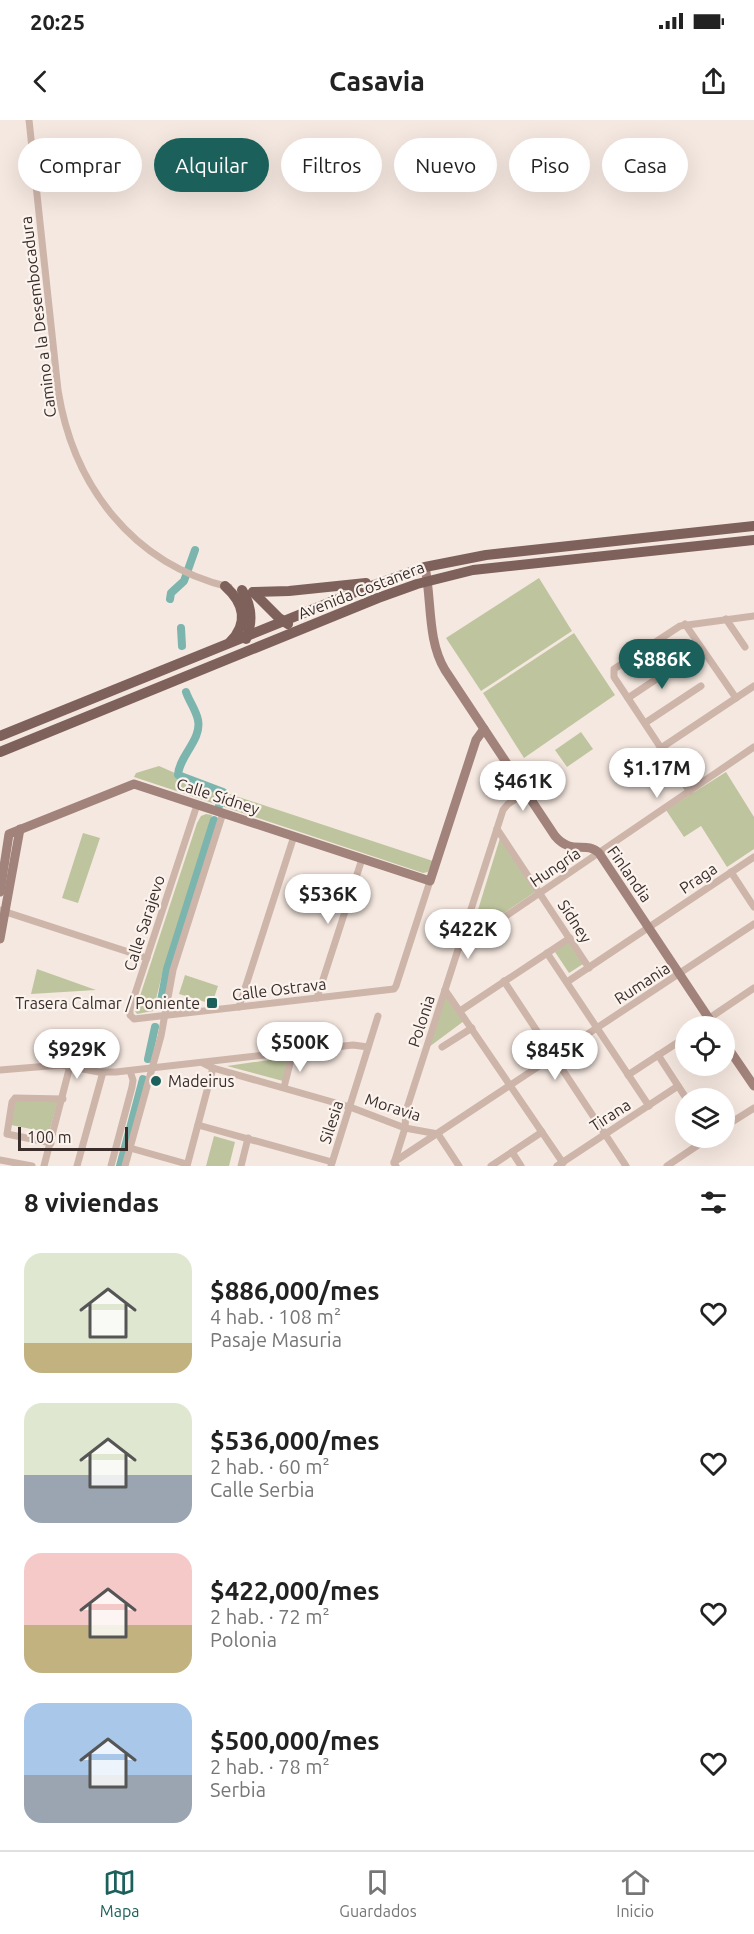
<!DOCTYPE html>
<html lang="es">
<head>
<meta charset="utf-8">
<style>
  body { margin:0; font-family:Ubuntu,sans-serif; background:#f6f6f6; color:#222; height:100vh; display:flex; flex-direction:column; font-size:22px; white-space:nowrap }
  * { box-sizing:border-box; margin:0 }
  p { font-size:20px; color:#767676 }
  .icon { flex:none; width:33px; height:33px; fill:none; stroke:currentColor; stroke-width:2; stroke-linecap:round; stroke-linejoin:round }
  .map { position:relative; height:1046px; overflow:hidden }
  .drawer { display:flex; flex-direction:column; background:#fff; flex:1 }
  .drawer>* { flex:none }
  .hud { position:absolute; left:18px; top:18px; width:718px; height:54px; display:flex; gap:12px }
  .fabs { position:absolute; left:675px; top:896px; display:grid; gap:12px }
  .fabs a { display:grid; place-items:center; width:60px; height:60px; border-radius:50%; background:#fff; box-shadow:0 6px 24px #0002; font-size:30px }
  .scale { position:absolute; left:18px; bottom:15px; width:110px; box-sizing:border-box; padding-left:6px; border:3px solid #3b2d2a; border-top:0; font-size:16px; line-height:21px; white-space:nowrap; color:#3b2d2a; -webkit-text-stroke:4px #fbf3ed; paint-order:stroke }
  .price { position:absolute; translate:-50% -51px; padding:0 14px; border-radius:21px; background:#fff; color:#222; font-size:20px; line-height:39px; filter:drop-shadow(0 2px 3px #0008) }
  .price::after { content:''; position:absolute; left:50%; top:36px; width:18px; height:14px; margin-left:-9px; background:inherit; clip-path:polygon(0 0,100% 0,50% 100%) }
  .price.current { background:#1c605b; color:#fff }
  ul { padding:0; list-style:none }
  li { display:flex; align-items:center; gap:18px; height:150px; padding:0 24px }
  li span { display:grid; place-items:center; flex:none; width:168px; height:120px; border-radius:18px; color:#555 }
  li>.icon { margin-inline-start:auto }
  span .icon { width:72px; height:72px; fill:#fffc; stroke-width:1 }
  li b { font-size:26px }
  h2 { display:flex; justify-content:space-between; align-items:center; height:72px; padding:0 24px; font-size:26px }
  .chip { padding:0 21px; border-radius:27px; background:#fff; box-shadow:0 6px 24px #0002; font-size:21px; line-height:54px }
  .chip.current { background:#1c605b; color:#fff }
  .status { display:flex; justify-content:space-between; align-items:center; height:42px; padding:0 30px; background:#fff; direction:ltr }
  .status svg { height:16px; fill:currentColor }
  header { display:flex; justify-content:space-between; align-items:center; height:78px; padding:0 24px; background:#fff; font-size:27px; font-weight:700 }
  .dock { display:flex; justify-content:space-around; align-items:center; height:84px; border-top:2px solid #e0e0e0; background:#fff; font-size:16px; color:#767676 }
  .dock a { display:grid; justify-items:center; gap:3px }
  .dock .current { color:#1c605b }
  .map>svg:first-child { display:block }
  .green { fill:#bec59e }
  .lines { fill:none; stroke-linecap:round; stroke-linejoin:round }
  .canal { stroke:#7cb4ae; stroke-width:8 }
  .street { stroke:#ceb5aa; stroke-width:7 }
  .secondary { stroke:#a2837b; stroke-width:9 }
  .primary { stroke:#7e615a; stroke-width:10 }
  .poi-dot { fill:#1c605b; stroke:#fbf3ed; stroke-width:2 }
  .labels { text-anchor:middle; stroke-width:4.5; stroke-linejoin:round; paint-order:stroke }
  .street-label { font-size:16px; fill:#3b2d2a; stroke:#fbf3ed }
  .poi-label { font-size:16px; fill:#3b2d2a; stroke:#fbf3ed; text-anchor:end }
</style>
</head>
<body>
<div class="status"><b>20:25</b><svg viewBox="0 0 49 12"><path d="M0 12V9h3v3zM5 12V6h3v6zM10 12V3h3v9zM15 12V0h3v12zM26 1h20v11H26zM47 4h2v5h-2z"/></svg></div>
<header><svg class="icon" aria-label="back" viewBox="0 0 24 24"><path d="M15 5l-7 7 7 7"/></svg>Casavia<svg class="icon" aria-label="share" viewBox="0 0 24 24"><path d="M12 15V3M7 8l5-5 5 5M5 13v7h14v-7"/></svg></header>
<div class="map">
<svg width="754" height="1046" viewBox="0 0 754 1046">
  <rect width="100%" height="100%" fill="#f5e8e0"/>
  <g class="green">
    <polygon points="539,458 572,511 481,571 446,518"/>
    <polygon points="574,513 615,575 524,638 483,573"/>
    <polygon points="581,612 593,629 567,647 555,630"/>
    <polygon points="159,646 175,653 178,657 433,741 428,752 423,753 134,657 136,653"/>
    <polygon points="726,652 754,697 754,729 727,747 701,706 684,717 666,690"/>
    <polygon points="206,694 212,695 164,847 153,891 137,894 135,891 197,703 201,696"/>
    <polygon points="83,713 100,718 78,783 62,778"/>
    <polygon points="500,718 535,772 470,816"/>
    <polygon points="568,822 583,844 569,853 555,832"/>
    <polygon points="37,849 96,870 31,874"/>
    <polygon points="185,855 218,866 212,884 179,874"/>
    <polygon points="448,869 468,898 429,927"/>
    <polygon points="290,937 283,961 227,946"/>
    <polygon points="17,980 58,980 50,1009 46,1012 11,1005 13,983"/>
    <polygon points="214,1016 235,1022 229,1046 206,1046"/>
  </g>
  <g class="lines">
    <g class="canal">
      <polyline points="170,479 171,473 184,461 195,430"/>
      <polyline points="181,508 182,526"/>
      <path d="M186,572C189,581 196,590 198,600C202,620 179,636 178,655L223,672L219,686"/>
      <polyline points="160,886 167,849 214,700"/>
      <polyline points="148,939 155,907"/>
      <polyline points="120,1046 143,959"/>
    </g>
    <g class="street">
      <path d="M29,0L58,270C73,365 132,444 229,467"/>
      <polyline points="726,499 745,527"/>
      <polyline points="685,504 736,578"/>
      <polyline points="628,578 682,542"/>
      <polyline points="645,603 701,566"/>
      <polyline points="661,628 754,566"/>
      <polyline points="690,672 614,557 614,549 680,506 754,496"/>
      <polyline points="197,685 130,889 130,895 134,899 394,869 396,866 430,761"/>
      <polyline points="497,709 589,848"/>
      <polyline points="731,752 754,787"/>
      <polyline points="0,790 147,838"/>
      <polyline points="459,828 754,627"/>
      <polyline points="547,833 649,986"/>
      <polyline points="504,861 626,1046"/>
      <polyline points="567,862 754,737"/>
      <polyline points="445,870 563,1043"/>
      <polyline points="317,878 362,739"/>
      <polyline points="239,887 294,716"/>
      <polyline points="460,891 570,818"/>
      <polyline points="702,906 710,900 714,895 754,868"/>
      <polyline points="442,927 472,908"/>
      <polyline points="658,935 686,978"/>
      <polyline points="203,943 213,948 350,987 405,1008 438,1014 459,1046"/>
      <polyline points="0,950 61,945 99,952 116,952 353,925 368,927"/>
      <polyline points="628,955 686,917"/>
      <polyline points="284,967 293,932"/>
      <polyline points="198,1005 332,1042"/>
      <polyline points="724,1007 754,988"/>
      <polyline points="51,1023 7,1014 12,982 15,978 63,979"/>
      <polyline points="130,1028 187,1044"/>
      <polyline points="512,1032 521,1046"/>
      <polyline points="0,1040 32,1046"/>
      <polyline points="394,1043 405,1008 406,991 503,690 508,684 526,672"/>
      <polyline points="44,1046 70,946"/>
      <polyline points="77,1046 103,952"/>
      <polyline points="111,1046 132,967 133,960 130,951"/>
      <polyline points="125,1046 161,916 173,850 223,693"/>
      <polyline points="187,1046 213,948"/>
      <polyline points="241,1046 248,1018"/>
      <polyline points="331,1046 378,896"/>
      <polyline points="396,1046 394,1042 754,804"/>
      <polyline points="491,1046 542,1012"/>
      <polyline points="557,1046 678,966"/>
      <polyline points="667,1046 710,1017"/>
    </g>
    <g class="secondary">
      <path d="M425,447C432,481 427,520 445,550L555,716C572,736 585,720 599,733L714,906"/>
      <polyline points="0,772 9,714 134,664 430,761 476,620 484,609"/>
      <polyline points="0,819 20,709"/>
      <polyline points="724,922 754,966"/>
    </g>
    <g class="primary">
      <path d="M225,466C244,483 249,503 230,522"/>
      <path d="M242,470C252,486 253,502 246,519"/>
      <polyline points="253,472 289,471 366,463"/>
      <polyline points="253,472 279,498 288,504"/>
      <polyline points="0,616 363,469 425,447 486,435 754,406"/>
      <polyline points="0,632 378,478 417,464 473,450 754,420"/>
    </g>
  </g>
  <g class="poi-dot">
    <rect x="206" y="877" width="12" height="12" rx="3"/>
    <circle cx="156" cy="961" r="6"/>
  </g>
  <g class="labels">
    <g class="street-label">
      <text transform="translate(38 197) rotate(-97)" y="6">Camino a la Desembocadura</text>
      <text transform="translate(361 470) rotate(-21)" y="6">Avenida Costanera</text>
      <text transform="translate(218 676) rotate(18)" y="6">Calle Sídney</text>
      <text transform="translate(555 747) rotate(-34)" y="6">Hungría</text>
      <text transform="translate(630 754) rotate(55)" y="6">Finlandia</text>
      <text transform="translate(698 758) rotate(-34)" y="6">Praga</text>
      <text transform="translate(575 801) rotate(57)" y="6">Sídney</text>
      <text transform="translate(144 803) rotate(-72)" y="6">Calle Sarajevo</text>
      <text transform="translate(642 863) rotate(-33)" y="6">Rumania</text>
      <text transform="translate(279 869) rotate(-7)" y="6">Calle Ostrava</text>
      <text transform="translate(421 901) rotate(-72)" y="6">Polonia</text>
      <text transform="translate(393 987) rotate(18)" y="6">Moravia</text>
      <text transform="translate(610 995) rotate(-33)" y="6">Tirana</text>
      <text transform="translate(331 1002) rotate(-72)" y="6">Silesia</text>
    </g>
    <g class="poi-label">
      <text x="200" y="889">Trasera Calmar / Poniente</text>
      <text x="168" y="967" text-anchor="start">Madeirus</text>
    </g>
  </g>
</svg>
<div class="fabs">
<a><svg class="icon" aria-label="locate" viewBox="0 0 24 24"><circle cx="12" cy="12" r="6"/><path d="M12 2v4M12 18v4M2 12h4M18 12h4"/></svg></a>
<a><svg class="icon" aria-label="layers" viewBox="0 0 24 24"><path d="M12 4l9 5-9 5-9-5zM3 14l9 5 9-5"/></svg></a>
</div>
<div class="scale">100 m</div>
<b class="price current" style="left:662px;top:570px">$886K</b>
<b class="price" style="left:657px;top:679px">$1.17M</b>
<b class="price" style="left:523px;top:692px">$461K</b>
<b class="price" style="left:328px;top:805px">$536K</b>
<b class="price" style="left:468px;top:840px">$422K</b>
<b class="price" style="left:300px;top:953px">$500K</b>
<b class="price" style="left:77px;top:960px">$929K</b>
<b class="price" style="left:555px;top:961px">$845K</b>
<div class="hud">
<a class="chip">Comprar</a>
<a class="chip current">Alquilar</a>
<a class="chip">Filtros</a>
<a class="chip">Nuevo</a>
<a class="chip">Piso</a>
<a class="chip">Casa</a>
</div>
</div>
<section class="drawer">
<h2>8 viviendas<svg class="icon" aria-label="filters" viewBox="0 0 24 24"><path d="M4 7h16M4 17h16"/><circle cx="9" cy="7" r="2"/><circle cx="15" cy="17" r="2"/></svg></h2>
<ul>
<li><span style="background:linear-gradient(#dfe7d0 75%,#c2b280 0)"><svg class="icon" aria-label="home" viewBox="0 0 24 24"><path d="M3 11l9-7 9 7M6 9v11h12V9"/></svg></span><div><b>$886,000/mes</b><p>4 hab. · 108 m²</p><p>Pasaje Masuria</p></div><svg class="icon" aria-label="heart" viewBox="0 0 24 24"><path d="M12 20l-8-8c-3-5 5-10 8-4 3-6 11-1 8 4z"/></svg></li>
<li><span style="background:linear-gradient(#dfe7d0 60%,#9aa5b1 0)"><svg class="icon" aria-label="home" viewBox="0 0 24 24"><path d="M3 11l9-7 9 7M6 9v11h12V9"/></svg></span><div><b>$536,000/mes</b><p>2 hab. · 60 m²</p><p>Calle Serbia</p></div><svg class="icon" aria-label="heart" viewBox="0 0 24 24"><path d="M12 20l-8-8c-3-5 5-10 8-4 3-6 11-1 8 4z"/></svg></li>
<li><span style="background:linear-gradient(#f6c9c9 60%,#c2b280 0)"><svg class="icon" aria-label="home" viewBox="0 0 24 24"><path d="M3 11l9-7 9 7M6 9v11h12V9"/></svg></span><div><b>$422,000/mes</b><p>2 hab. · 72 m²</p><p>Polonia</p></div><svg class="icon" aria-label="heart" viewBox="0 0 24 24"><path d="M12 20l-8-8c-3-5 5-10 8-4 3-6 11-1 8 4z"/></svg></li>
<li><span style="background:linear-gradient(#a9c7e8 60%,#9aa5b1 0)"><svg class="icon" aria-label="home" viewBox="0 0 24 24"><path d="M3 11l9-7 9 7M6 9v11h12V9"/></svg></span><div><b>$500,000/mes</b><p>2 hab. · 78 m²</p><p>Serbia</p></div><svg class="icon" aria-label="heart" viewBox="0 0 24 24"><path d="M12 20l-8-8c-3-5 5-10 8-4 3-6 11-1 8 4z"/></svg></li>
</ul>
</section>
<nav class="dock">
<a class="current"><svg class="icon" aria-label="map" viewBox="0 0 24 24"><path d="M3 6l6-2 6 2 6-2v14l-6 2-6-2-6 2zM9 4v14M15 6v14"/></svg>Mapa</a>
<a><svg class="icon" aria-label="saved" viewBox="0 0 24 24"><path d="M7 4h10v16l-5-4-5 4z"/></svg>Guardados</a>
<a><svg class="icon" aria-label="home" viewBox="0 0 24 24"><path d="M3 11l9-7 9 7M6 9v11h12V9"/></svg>Inicio</a>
</nav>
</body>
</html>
